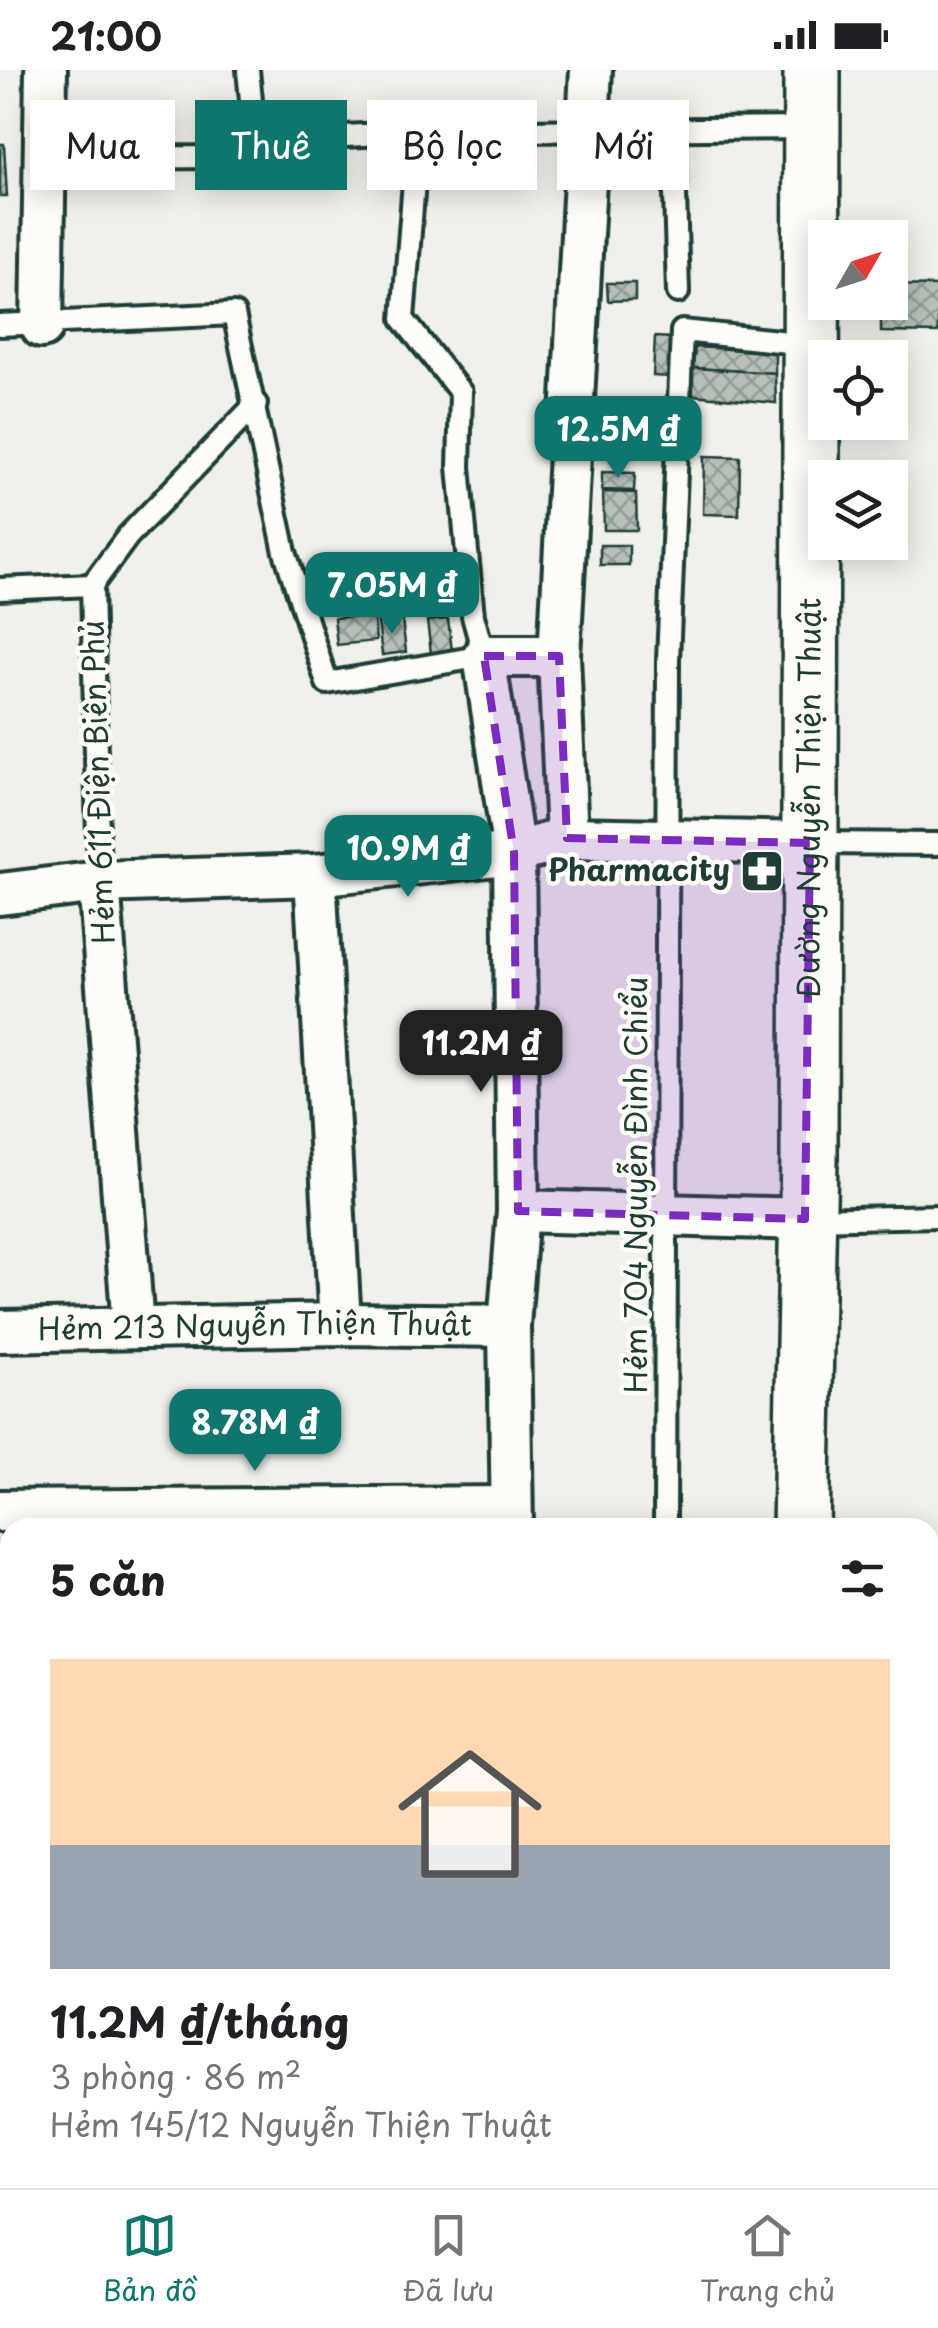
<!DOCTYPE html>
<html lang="vi">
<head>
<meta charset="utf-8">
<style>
  body { margin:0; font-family:"Playpen Sans",sans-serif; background:#f2f2f2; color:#202124; height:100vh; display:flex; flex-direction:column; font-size:38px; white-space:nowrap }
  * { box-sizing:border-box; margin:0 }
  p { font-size:32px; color:#757577 }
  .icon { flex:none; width:55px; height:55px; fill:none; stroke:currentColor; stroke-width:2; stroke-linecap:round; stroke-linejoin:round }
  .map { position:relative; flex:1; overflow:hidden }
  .side { position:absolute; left:0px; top:1448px; width:940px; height:672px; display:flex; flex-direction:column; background:#fff; border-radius:30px 30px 0 0; box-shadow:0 5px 25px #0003 }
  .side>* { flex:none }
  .hud { position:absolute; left:30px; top:30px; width:880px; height:90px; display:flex; gap:20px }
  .needle { width:65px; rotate:51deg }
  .tools { position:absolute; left:808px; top:150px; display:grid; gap:20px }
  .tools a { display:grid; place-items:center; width:100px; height:100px; border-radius:0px; background:#fff; box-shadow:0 5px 25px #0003; font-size:50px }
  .price { position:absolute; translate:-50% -85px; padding:0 22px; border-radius:20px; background:#0f766e; color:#fff; font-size:32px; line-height:65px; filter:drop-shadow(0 2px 5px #0008) }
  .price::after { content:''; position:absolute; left:50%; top:60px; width:30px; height:22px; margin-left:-15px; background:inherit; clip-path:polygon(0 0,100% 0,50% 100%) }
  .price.on { background:#222; color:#fff }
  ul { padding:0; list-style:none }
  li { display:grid; align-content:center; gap:20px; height:530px; padding:0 50px }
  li+li { border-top:2px solid #e0e0e0 }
  li span { display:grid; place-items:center; height:310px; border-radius:0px; color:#555 }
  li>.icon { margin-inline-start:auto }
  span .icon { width:180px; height:180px; fill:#fffc; stroke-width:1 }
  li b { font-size:42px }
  h2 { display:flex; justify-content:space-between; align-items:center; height:120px; padding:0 50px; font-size:42px }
  .pill { padding:0 35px; border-radius:0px; background:#fff; box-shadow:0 5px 25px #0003; font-size:35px; line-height:90px }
  .pill.on { background:#0f766e; color:#fff }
  .status { display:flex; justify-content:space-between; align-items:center; height:70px; padding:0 50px; background:#fff; direction:ltr }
  .status svg { height:28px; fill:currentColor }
  .menu { display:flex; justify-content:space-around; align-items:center; height:140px; border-top:2px solid #e0e0e0; background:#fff; font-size:28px; color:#757577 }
  .menu a { display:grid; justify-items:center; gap:5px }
  .menu .on { color:#0f766e }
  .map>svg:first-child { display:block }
  .building { fill:url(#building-cross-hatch); stroke:#1f3d34; stroke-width:2.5 }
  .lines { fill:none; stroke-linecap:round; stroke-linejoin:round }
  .lane-casing { stroke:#1f3d34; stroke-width:28 }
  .street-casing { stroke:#1f3d34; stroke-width:48 }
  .secondary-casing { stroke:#1f3d34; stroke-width:62 }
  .lane { stroke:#fdfcf7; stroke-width:20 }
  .street { stroke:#fdfcf7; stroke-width:40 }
  .secondary { stroke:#fdfcf7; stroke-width:55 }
  .marked { fill:#7b2cbf; fill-opacity:0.2; stroke:#7b2cbf; stroke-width:8; stroke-dasharray:20 12; stroke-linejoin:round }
  .labels { text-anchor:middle; stroke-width:9; stroke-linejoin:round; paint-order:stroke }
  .street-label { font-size:30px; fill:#1f3d34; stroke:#fdfcf7 }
  .poi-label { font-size:30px; font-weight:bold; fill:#1f3d34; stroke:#fdfcf7; text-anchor:end }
</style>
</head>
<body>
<div class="status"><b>21:00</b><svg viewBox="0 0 49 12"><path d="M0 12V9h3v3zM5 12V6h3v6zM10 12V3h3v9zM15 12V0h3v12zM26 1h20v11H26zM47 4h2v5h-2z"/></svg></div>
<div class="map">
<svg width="938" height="2118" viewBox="0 0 938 2118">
  <defs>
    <pattern id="building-cross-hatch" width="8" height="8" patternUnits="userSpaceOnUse" patternTransform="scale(2.5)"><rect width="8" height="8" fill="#b6bfb8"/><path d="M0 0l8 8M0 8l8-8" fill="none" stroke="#939c96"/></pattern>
  </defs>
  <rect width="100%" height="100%" fill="#f0f1eb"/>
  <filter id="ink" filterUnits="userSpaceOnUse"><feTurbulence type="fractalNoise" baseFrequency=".01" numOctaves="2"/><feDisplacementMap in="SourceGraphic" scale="20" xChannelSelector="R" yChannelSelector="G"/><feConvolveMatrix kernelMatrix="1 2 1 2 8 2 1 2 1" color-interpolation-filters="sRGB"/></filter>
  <g filter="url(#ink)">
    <g class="building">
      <polygon points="0,74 4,74 7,126 0,126"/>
      <polygon points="607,213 635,213 635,230 608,231"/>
      <polygon points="890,215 938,216 938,263 881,262 881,232 890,232"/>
      <polygon points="655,267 672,268 670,307 653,306"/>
      <polygon points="695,277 775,282 775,303 693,298"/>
      <polygon points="693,298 775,303 776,333 693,325"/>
      <rect x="604" y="342" width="43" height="20"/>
      <polygon points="704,386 740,387 739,445 703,444"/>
      <polygon points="602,402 635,403 634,421 602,420"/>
      <polygon points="603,422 636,423 637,460 604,460"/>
      <rect x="600" y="475" width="29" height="20"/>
      <polygon points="374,545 376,571 337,575 334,548"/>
      <polygon points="402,549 406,582 382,585 378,552"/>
      <polygon points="448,549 452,581 431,583 427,551"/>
      <rect x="930" y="1951" width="8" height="40"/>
      <polygon points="481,2110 523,2110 522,2118 480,2118"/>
      <polygon points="569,2110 603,2110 602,2118 568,2118"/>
      <polygon points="612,2110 635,2110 654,2113 653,2118 611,2118"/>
      <polygon points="670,2110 716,2110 715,2118 669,2118"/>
    </g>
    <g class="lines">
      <g class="lane-casing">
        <g id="lane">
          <polyline points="248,0 255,71"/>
          <polyline points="673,59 678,222"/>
          <polyline points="255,71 418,62 807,58"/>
          <polyline points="47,88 230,87 255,71"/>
          <polyline points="0,255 234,244 285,482 327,613 484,586 473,546 459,397 461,323 403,249 418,62"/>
          <polyline points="0,519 92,515"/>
          <polyline points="810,773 938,774"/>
          <polyline points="99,812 92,515 128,466 256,334"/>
          <polyline points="810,1149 938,1146"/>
          <polyline points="665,1458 668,590 682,261 807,274"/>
          <polyline points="930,1555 938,1555"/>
          <polyline points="0,1676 10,1676"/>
          <polyline points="930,1929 938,1930"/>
          <polyline points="160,2118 160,2110"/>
          <polyline points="288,2118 288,2110"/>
          <polyline points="414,2118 414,2110"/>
          <polyline points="536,2118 536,2110"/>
          <polyline points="661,2118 661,2110"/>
        </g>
      </g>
      <g class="street-casing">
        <g id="street">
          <polyline points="42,257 46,0"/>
          <polyline points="567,768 559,586 591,0"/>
          <polyline points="315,805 340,1254"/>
          <polyline points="99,812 133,1257"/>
          <polyline points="0,824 99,812 315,805 514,783 567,768 810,773"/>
          <polyline points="518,1141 805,1149"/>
          <path id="s1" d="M0,1261L340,1254L509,1256"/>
          <polyline points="0,1441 511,1437"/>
          <polyline points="512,1458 509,1256 518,1141 514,783 484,586 559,586"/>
          <polyline points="0,1625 10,1625"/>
          <polyline points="0,1881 10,1881"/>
        </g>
      </g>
      <g class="secondary-casing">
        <g id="secondary">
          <path id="s2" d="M801,1458L809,1088L812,0"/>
          <polyline points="0,2035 10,2036"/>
          <polyline points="930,2105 938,2105"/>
          <polyline points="791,2110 791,2118"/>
        </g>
      </g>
      <use href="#lane" class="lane"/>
      <use href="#street" class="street"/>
      <use href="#secondary" class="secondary"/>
    </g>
  </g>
  <path class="marked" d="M484,586H559L567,768L810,773L805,1149L518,1141L514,783Z"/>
  <defs>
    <g id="pharmacy-square" transform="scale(2.25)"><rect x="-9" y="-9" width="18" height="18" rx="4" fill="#1f3d34" stroke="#fdfcf7"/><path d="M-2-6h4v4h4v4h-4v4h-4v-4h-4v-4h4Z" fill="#fff"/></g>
  </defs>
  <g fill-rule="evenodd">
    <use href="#pharmacy-square" x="762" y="801"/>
  </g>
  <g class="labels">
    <g class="street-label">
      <text transform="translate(99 712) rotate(-92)" y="10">Hẻm 611 Ðiện Biên Phủ</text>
      <text dy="10" stroke="none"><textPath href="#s2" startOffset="730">Đường Nguyễn Thiện Thuật</textPath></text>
      <text transform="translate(637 1115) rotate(-90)" y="10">Hẻm 704 Nguyễn Đình Chiểu</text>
      <text dy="10" stroke="none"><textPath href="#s1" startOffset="255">Hẻm 213 Nguyễn Thiện Thuật</textPath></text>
    </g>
    <g class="poi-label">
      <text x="730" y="811">Pharmacity</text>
    </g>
  </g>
</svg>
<div class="tools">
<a><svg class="needle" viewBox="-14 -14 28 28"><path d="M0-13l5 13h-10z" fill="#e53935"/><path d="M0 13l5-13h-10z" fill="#757577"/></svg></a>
<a><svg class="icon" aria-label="locate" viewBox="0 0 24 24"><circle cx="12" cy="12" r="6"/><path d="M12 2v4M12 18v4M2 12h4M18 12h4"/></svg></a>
<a><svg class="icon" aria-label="layers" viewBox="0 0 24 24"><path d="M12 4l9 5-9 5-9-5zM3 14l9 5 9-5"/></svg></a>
</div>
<b class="price" style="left:618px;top:411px">12.5M ₫</b>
<b class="price" style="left:392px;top:567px">7.05M ₫</b>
<b class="price" style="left:408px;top:830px">10.9M ₫</b>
<b class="price on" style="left:481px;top:1025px">11.2M ₫</b>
<b class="price" style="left:255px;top:1404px">8.78M ₫</b>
<div class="hud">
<a class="pill">Mua</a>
<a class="pill on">Thuê</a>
<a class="pill">Bộ lọc</a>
<a class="pill">Mới</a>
</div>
<section class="side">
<h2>5 căn<svg class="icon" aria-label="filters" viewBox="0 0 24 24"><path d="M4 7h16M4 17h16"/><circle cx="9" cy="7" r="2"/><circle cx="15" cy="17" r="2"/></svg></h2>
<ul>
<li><span style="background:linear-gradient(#ffd9b3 60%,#9aa5b1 0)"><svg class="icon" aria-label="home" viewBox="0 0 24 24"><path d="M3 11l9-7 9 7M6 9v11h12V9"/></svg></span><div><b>11.2M ₫/tháng</b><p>3 phòng · 86 m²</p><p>Hẻm 145/12 Nguyễn Thiện Thuật</p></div></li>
</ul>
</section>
</div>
<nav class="menu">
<a class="on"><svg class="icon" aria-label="map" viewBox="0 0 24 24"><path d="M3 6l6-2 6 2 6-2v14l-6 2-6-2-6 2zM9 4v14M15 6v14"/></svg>Bản đồ</a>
<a><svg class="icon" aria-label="saved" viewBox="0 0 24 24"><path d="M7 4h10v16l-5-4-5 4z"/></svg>Đã lưu</a>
<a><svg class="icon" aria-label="home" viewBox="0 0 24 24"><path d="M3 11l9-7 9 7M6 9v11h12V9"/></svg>Trang chủ</a>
</nav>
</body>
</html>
